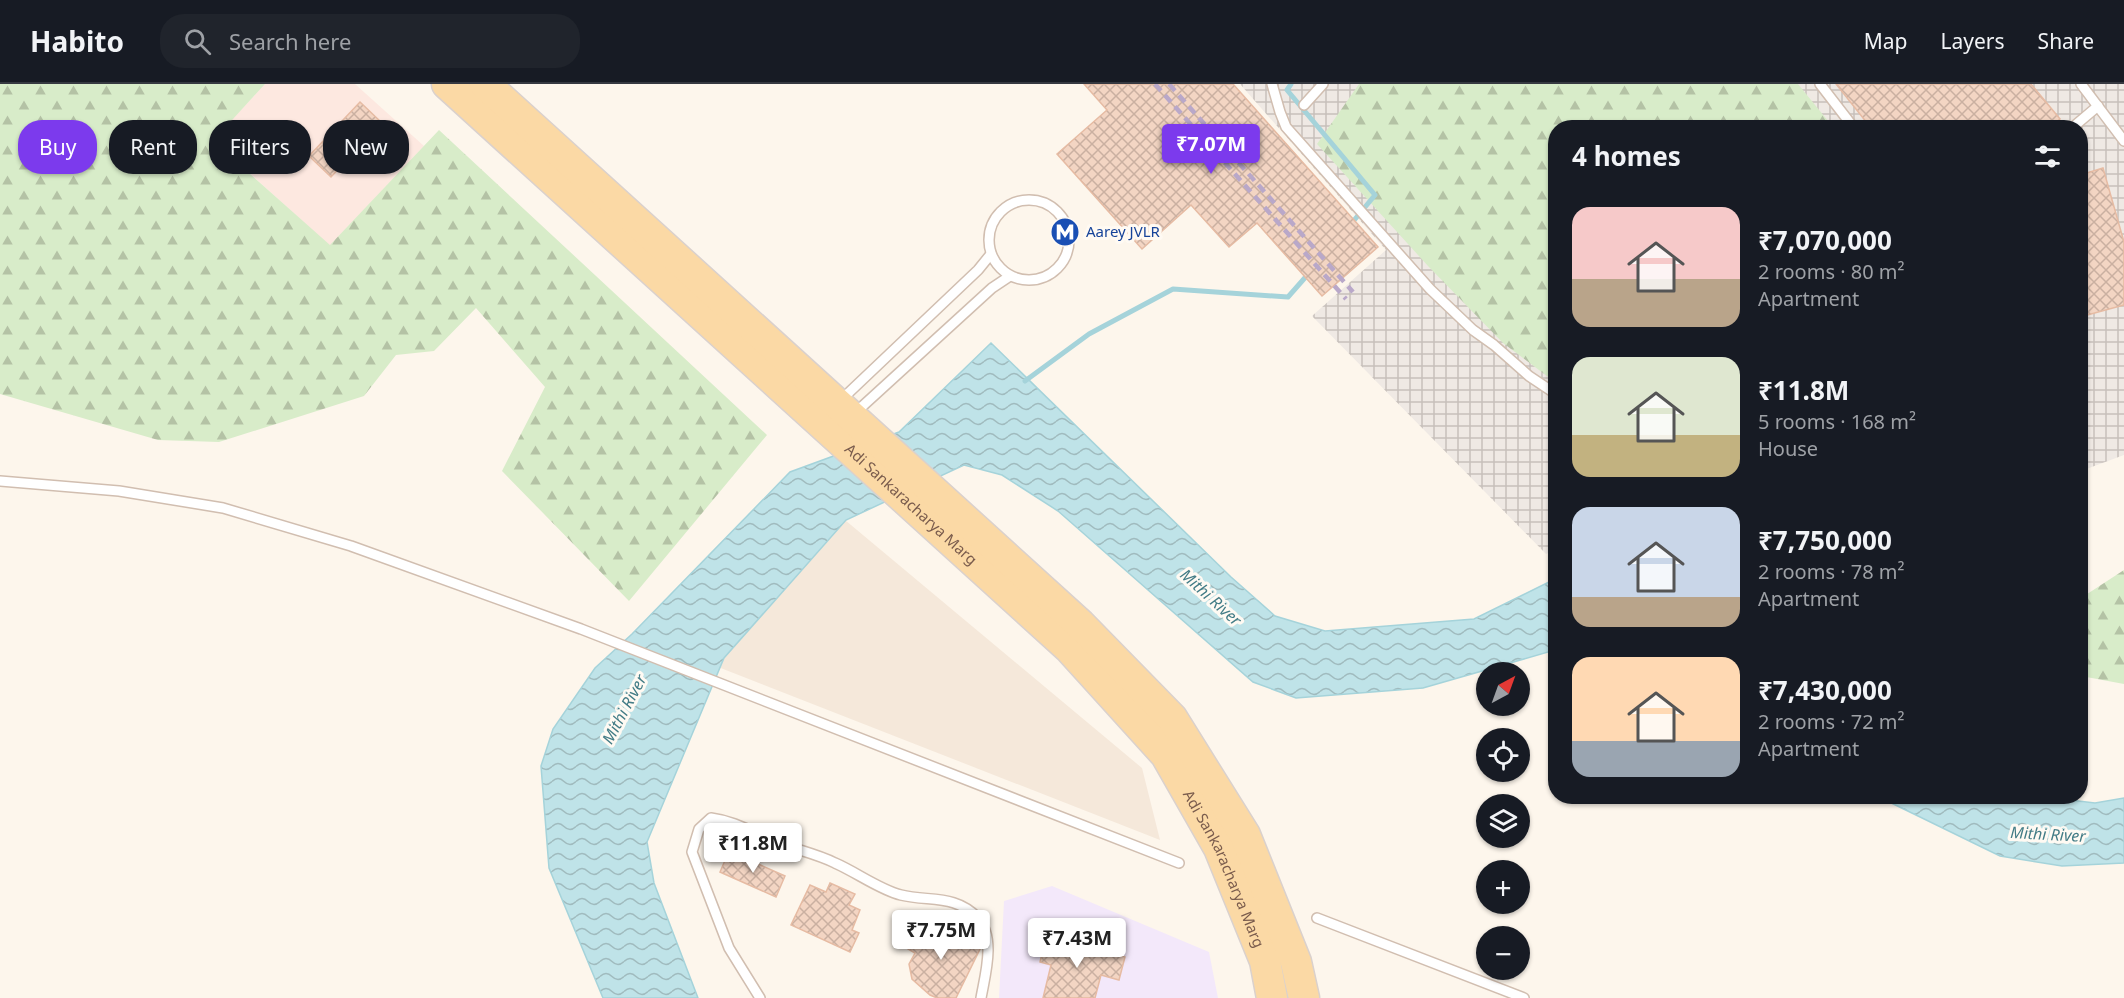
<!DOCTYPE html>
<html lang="en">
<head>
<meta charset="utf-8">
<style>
  body { margin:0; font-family:"Noto Sans",sans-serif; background:#20242c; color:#f1f3f6; height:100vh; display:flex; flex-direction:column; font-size:22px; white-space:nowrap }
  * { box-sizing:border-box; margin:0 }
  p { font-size:20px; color:#9ea1a6 }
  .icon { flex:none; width:33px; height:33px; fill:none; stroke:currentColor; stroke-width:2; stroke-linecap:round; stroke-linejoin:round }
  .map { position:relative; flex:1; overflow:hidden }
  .sheet { position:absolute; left:1548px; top:36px; width:540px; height:684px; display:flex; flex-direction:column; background:#171b24; border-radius:24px; box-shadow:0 2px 4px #0004 }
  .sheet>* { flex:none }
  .top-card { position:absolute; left:18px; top:36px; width:570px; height:54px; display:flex; gap:12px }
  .needle { width:39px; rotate:41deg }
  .controls { position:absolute; left:1476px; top:578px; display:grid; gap:12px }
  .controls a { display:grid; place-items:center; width:54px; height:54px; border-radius:50%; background:#171b24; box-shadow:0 2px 4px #0004; font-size:30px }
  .price { position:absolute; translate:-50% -51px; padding:0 14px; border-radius:6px; background:#fff; color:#222; font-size:20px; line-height:39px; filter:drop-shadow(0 2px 3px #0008) }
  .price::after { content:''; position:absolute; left:50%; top:36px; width:18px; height:14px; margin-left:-9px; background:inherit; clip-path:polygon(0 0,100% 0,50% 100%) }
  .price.current { background:#7c3aed; color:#fff }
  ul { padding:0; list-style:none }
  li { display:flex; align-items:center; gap:18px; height:150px; padding:0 24px }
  li span { display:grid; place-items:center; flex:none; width:168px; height:120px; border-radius:18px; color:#555 }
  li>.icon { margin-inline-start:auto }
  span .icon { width:72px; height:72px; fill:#fffc; stroke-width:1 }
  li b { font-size:26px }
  h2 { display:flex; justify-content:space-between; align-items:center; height:72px; padding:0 24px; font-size:26px }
  .pill { padding:0 21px; border-radius:24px; background:#171b24; box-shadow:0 2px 4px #0004; font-size:21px; line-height:54px }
  .pill.current { background:#7c3aed; color:#fff }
  header { display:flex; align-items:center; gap:36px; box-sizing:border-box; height:84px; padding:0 30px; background:#171b24; border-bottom:2px solid #363941 }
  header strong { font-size:28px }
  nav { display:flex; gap:33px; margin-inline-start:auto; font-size:21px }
  .search { width:420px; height:54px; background:#20242c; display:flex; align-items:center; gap:15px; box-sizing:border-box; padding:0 21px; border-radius:24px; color:#9ea1a6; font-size:22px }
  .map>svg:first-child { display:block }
  .residential { fill:#f5e8da }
  .commercial { fill:#fde8e0 }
  .industrial { fill:url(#industrial-grid) }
  .education { fill:#f3e8fa }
  .forest { fill:url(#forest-firs) }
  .water { fill:url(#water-waves); stroke:#a5d3da; stroke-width:1.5 }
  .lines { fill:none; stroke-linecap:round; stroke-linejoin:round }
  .stream { stroke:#a5d3da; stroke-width:5 }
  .building { fill:url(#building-cross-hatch); stroke:#e6bba3; stroke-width:1.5 }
  .service-casing { stroke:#d1beb0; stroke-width:12 }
  .primary-casing { stroke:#dad1cd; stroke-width:33 }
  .service { stroke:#fff; stroke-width:9 }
  .primary { stroke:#fbd9a5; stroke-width:30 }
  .rail { stroke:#b9a8c9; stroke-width:4.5; stroke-dasharray:9 6; stroke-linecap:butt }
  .labels { text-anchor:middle; stroke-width:6; stroke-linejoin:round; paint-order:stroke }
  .transit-label { font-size:15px; fill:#164399; stroke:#fffaf3; text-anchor:start }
  .street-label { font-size:15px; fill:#7a5c4d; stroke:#fffaf3 }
  .water-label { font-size:16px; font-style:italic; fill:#437c86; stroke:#fffaf3 }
</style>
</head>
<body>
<header>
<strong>Habito</strong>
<div class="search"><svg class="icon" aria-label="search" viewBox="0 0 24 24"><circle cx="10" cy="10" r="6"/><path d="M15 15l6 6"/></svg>Search here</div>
<nav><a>Map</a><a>Layers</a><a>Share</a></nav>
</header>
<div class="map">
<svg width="2124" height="914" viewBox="0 0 2124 914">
  <defs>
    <pattern id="industrial-grid" width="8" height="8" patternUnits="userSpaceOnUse" patternTransform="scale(1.5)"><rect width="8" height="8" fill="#efe9e4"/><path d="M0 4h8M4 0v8" fill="none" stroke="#c7c0bb"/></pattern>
    <pattern id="forest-firs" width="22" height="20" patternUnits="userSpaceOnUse" patternTransform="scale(1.5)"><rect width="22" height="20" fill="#d8ecc9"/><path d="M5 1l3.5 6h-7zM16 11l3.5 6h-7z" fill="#b4c2a5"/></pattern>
    <pattern id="water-waves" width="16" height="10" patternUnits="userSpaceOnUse" patternTransform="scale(1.5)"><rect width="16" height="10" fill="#bfe3e8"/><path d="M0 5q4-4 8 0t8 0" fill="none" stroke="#a0bbbe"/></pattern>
    <pattern id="building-cross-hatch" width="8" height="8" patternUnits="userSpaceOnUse" patternTransform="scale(1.5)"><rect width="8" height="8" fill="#f3d5c3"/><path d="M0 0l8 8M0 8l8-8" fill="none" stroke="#cab0a1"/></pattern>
  </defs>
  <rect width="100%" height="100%" fill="#fdf6ec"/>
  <polygon class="residential" points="845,436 1142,684 1160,756 713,581"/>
  <polygon class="commercial" points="265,0 355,0 424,62 330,162 213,56"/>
  <polygon class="industrial" points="1240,0 2124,0 2124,371 2081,387 2080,44 1556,44 1556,465 1546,470 1312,232 1386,166"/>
  <polygon class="education" points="1052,802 1209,868 1218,914 999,914 1004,817"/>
  <g class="forest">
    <polygon points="0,0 265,0 213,57 330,161 439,46 767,351 629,517 502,387 545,303 476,224 434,267 396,271 364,312 219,358 158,356 0,310"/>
    <polygon points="1359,0 1798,0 1833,43 1556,44 1555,298 1503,259 1428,182 1317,60"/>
    <polygon points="2124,486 2124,600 2081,592 2081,514"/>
  </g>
  <g class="water">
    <polygon points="991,259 1231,493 1275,532 1325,547 1474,535 1555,495 1555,566 1423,604 1296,614 1253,598 1058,427 1002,391 964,381 846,436 724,574 647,758 654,799 698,914 603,914 549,784 541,682 553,645 595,584 632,550 790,388 899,348"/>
    <polygon points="2036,712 2095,719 2124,714 2124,779 2062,782 2000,772 1879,713"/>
  </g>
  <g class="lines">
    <g class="stream">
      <polyline points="1291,0 1287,6 1375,111 1351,140"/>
      <polyline points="1025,297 1089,250 1173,205 1288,213 1310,188"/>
    </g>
  </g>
  <g class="building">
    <polygon points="1084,0 1233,0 1378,163 1322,212 1257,139 1229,163 1191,121 1142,165 1057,70 1107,26"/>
    <polygon points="1836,0 2031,0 2060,35 2049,44 1871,44"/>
    <polygon points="360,18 382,39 331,93 309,72"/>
    <polygon points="2103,84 2124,158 2124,221 2080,233 2080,91"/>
    <polygon points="729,767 785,792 776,813 720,788"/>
    <polygon points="830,799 855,810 849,821 860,826 852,846 859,849 850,868 791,841 810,801 826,808"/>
    <polygon points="920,838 929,842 930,839 981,863 956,914 937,914 930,911 912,895 909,880 915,869 908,865"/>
    <polygon points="1046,853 1125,873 1119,896 1101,891 1095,914 1043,914 1051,881 1040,878"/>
  </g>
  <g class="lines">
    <g class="service-casing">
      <g id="service">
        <polyline points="1272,0 1280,28 1286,43 1430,205 1473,246 1494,261 1529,292 1556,310"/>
        <polyline points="1820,0 1854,44"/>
        <polyline points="2081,0 2124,57"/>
        <polyline points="1304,21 1323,0"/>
        <polyline points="2072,44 2098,22"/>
        <circle cx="1029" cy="156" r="40"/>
        <polyline points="841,316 978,186 991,170"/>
        <polyline points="855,329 992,204 1010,192"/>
        <polyline points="0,397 119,407 223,424 351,462 581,545 1179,779"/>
        <polyline points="1317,834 1524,914"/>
        <path d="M760,914L729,864L692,768L699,745L711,734C734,737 750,747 771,756C792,765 815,769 835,779C856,788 880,806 901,811C930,818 955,810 978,834C996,854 985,891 981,914"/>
      </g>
    </g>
    <g class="primary-casing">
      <g id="primary">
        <path id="s1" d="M447,0L1069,564L1166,671L1219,764L1265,877L1272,914"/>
        <polyline points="485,0 1080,540 1172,634 1245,751 1296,878 1304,914"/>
      </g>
    </g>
    <use href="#service" class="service"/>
    <use href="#primary" class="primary"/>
    <g class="rail">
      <polyline points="1155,0 1346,215"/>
      <polyline points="1169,0 1353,208"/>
    </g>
  </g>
  <defs>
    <g id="metro-disc" transform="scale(1.5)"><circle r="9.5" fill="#1a4fb4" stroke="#fffaf3"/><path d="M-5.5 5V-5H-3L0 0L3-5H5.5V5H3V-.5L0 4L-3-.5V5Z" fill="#fff"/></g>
  </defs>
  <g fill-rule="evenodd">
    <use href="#metro-disc" x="1065" y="148"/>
  </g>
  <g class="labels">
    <g class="transit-label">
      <text x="1086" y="153">Aarey JVLR</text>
    </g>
    <g class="street-label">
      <text dy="5" stroke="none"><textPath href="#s1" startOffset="626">Adi Sankaracharya Marg</textPath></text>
      <text dy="5" stroke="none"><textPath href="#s1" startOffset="1112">Adi Sankaracharya Marg</textPath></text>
    </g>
    <g class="water-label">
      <text transform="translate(1211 513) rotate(42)" y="6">Mithi River</text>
      <text transform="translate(624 625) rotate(-62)" y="6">Mithi River</text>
      <text transform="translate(2048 750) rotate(3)" y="6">Mithi River</text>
    </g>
  </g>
</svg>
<div class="controls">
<a><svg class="needle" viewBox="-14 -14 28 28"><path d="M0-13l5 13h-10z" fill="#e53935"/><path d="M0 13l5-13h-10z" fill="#9ea1a6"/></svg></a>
<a><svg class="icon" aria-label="locate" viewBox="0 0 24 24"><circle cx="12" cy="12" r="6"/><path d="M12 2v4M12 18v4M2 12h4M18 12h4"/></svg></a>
<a><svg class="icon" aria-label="layers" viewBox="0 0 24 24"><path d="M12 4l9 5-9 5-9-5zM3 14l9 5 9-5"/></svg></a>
<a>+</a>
<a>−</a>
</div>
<b class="price current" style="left:1211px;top:91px">₹7.07M</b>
<b class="price" style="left:753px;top:790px">₹11.8M</b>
<b class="price" style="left:941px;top:877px">₹7.75M</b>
<b class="price" style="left:1077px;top:885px">₹7.43M</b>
<div class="top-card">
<a class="pill current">Buy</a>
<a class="pill">Rent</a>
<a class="pill">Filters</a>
<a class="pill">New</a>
</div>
<section class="sheet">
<h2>4 homes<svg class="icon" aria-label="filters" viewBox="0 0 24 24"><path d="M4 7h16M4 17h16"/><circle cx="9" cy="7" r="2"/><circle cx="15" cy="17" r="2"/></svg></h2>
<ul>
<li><span style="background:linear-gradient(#f6c9c9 60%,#b9a48a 0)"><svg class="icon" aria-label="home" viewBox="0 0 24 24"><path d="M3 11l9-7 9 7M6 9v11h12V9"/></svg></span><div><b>₹7,070,000</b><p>2 rooms · 80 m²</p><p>Apartment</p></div></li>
<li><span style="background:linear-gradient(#dfe7d0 65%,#c2b280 0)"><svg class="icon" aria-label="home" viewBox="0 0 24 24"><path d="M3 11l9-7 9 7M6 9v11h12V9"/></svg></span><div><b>₹11.8M</b><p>5 rooms · 168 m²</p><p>House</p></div></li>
<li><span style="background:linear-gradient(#c9d6e8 75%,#b9a48a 0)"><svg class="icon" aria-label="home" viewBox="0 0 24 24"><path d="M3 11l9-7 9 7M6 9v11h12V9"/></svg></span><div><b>₹7,750,000</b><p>2 rooms · 78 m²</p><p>Apartment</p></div></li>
<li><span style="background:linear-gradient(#ffd9b3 70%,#9aa5b1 0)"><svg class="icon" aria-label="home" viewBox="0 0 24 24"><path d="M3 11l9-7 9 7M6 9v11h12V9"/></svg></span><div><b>₹7,430,000</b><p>2 rooms · 72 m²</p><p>Apartment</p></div></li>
</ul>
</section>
</div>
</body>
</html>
